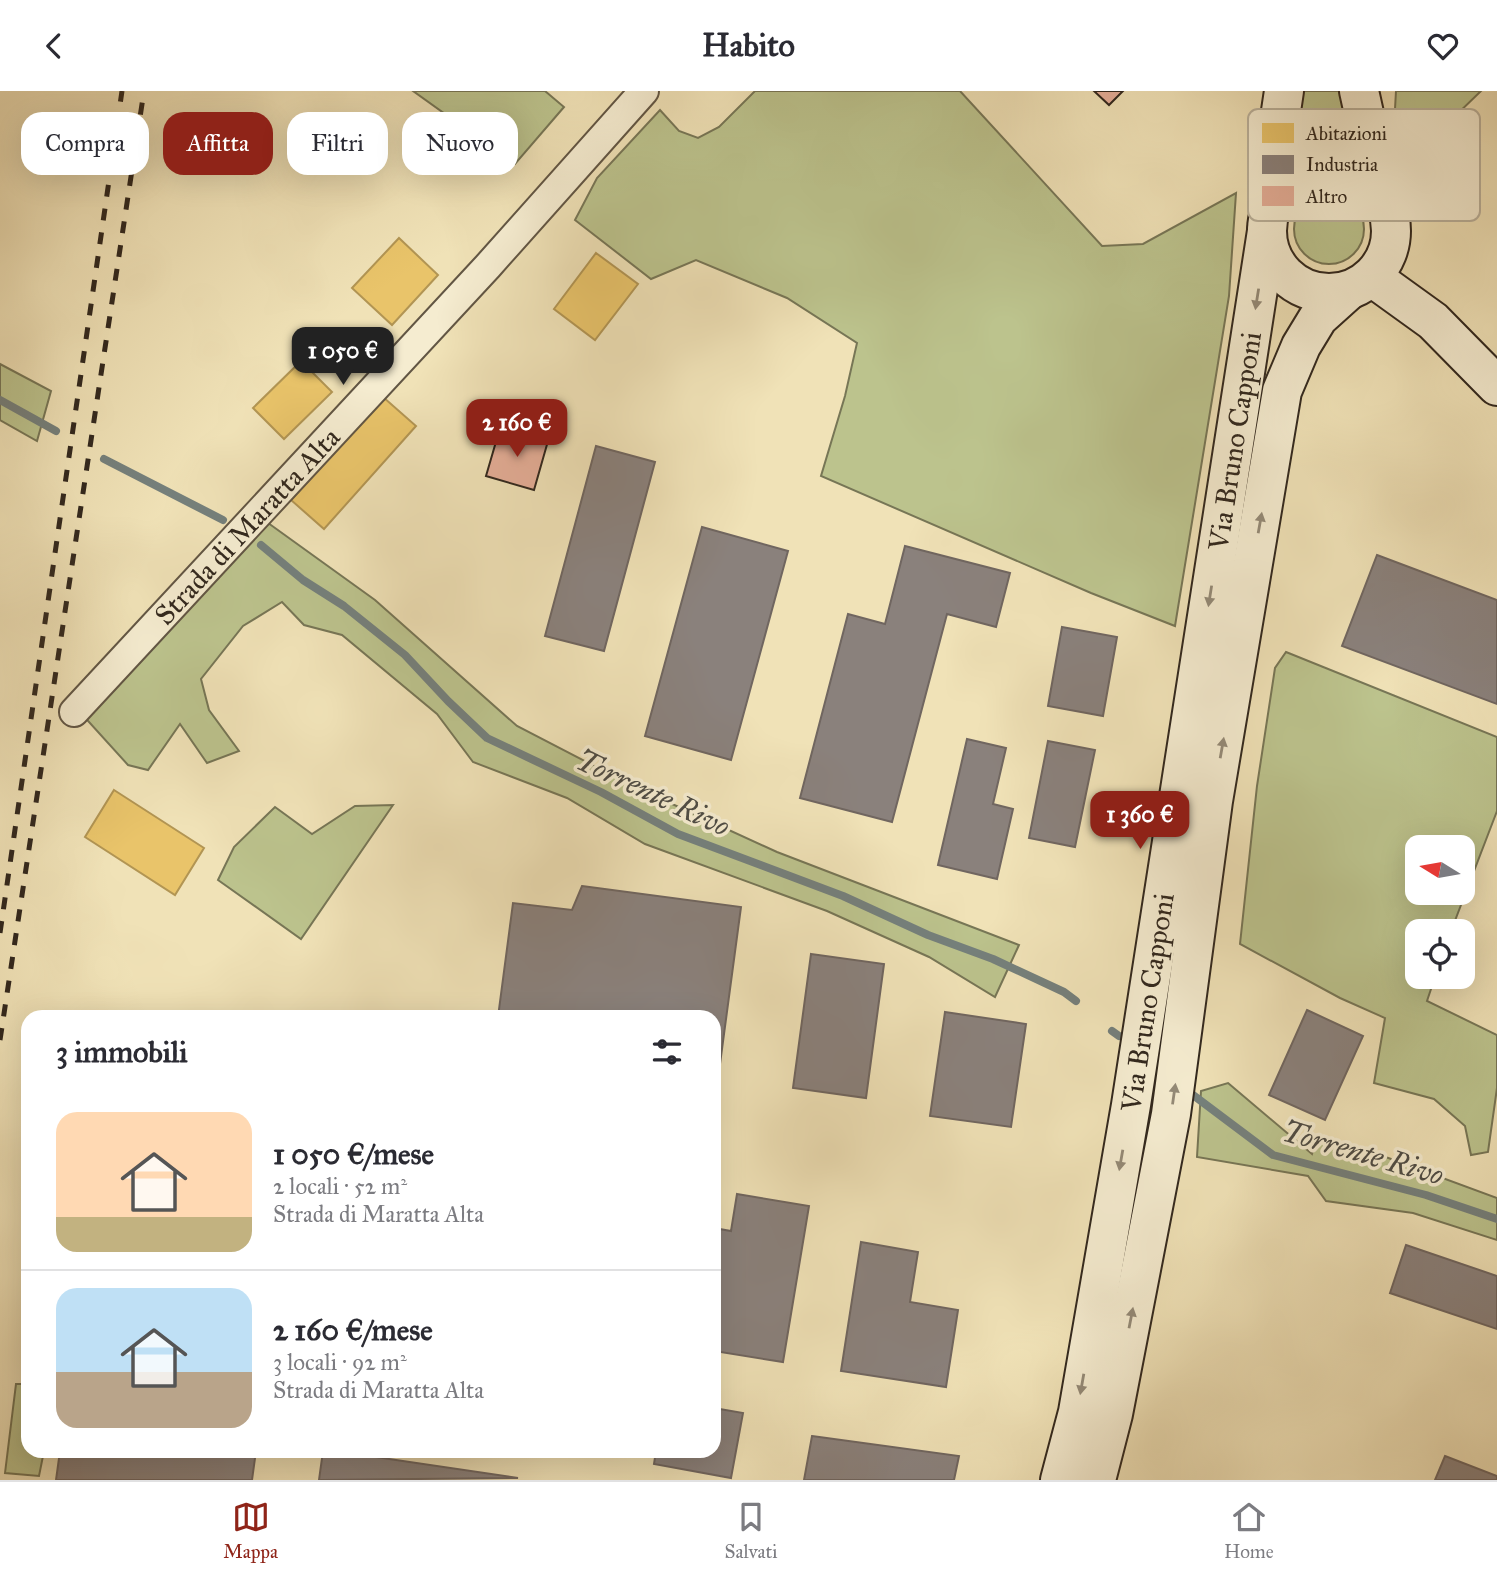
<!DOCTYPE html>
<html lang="it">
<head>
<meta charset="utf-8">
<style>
  body { margin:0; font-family:"IM FELL Great Primer",serif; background:#f2f2f3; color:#2b2b33; height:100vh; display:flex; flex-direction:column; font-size:26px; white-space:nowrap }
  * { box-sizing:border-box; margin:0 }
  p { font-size:23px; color:#7c7c81 }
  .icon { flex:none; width:38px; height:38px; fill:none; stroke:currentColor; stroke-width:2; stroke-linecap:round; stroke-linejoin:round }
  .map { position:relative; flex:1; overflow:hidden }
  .drawer { position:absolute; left:21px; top:919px; width:700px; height:448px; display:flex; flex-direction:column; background:#fff; border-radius:21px; box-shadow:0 7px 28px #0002 }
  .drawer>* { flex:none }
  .hud { position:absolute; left:21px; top:21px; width:700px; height:63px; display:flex; gap:14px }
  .needle { width:46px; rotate:281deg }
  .tools { position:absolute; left:1405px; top:744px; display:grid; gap:14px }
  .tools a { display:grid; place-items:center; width:70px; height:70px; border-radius:14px; background:#fff; box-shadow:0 7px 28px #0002; font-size:35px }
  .price { position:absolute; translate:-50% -60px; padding:0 16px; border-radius:14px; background:#8f2418; color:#fff; font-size:23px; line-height:46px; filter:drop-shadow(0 2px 4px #0008) }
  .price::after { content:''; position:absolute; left:50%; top:42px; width:21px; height:16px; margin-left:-10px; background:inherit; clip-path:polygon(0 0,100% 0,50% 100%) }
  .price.on { background:#222; color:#fff }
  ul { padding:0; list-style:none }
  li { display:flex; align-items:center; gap:21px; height:175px; padding:0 35px }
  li+li { border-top:2px solid #e1e1e2 }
  li span { display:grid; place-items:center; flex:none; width:196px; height:140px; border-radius:21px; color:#555 }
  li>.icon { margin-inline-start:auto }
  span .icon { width:84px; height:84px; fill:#fffc; stroke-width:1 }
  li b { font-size:30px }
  h2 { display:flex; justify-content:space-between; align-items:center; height:84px; padding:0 35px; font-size:30px }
  .pill { padding:0 24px; border-radius:21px; background:#fff; box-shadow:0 7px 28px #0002; font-size:24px; line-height:63px }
  .pill.on { background:#8f2418; color:#fff }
  header { display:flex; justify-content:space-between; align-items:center; height:91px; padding:0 35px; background:#fff; font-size:32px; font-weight:700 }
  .menu { display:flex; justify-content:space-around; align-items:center; height:98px; border-top:2px solid #e1e1e2; background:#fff; font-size:19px; color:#7c7c81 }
  .menu a { display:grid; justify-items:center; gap:4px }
  .menu .on { color:#8f2418 }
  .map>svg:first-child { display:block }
  .green { fill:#bcc38d; stroke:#777656; stroke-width:2; fill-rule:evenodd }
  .homes { fill:#e9c46a; stroke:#b29553; stroke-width:2 }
  .industry { fill:#8a817c; stroke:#706660; stroke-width:2 }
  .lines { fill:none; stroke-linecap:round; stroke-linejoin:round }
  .stream { stroke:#75807c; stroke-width:8 }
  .building { fill:#e5ae98; stroke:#32281e; stroke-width:2 }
  .street-casing { stroke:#625644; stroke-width:32 }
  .secondary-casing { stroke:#32281e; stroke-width:42 }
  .street { stroke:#f5ecd0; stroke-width:28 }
  .secondary { stroke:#f5ecd0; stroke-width:38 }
  .rail { stroke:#32281e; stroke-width:5; stroke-dasharray:12 12; stroke-linecap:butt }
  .oneway { fill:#948a77 }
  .labels { text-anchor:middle; stroke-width:7; stroke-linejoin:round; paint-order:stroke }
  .street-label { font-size:28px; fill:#32281e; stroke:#f5ecd0 }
  .water-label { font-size:30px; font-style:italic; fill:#4e4c45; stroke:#f5ecd0 }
  .key { fill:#f5ecd0; stroke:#bab19b; stroke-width:2 }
  .key-label { font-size:19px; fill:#32281e }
</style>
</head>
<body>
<header><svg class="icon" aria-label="back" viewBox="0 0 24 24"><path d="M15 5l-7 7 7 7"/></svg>Habito<svg class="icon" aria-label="heart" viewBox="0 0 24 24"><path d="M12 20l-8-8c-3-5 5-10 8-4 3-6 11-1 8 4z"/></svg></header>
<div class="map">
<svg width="1497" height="1389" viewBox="0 0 1497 1389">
  <rect width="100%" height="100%" fill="#f0e2b7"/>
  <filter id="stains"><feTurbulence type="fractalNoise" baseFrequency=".00286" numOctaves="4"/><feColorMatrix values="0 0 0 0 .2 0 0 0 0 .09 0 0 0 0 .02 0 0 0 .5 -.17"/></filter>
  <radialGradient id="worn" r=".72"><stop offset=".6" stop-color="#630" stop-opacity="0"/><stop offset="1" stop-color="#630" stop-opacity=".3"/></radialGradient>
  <g class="green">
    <polygon points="413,0 545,0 564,16 515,73"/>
    <polygon points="755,0 960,0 1102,155 1143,153 1236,102 1229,205 1175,535 1091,502 821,385 845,305 857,252 787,207 696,169 651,188 575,129 597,87 660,19 679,40 698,47 719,36"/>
    <polygon points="1300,0 1341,0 1347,41 1342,45 1302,49 1297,47 1294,42"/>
    <polygon points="1396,0 1481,0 1450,30 1394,36"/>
    <circle cx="1329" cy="138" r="35"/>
    <polygon points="0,273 51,300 37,350 0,329"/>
    <polygon points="257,424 375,509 517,635 633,695 777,761 1019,854 995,906 929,866 827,820 645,753 567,707 473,671 437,623 342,544 304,534 282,511 243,535 201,588 209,619 239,660 207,672 180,633 148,679 128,674 79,620"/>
    <path d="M1286,561L1497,646V720L1451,840H1418V886H1435L1427,910L1497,944V997L1488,1061L1471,1064L1465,1035L1434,1008L1374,992L1385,927L1340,907L1240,853L1257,695L1275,577ZM1418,756H1463V802H1418Z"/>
    <polygon points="393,714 301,848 218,789 234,756 275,716 312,743 355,715"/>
    <polygon points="1228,992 1312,1063 1317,1044 1364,1058 1497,1107 1497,1149 1413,1122 1326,1110 1308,1085 1197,1066 1201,1000"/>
    <polygon points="16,1293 28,1293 28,1360 44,1360 39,1385 5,1382"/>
  </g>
  <g class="homes">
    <polygon points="399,147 438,184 392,234 352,197"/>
    <polygon points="596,162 638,193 595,249 554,218"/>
    <polygon points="301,270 332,301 284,348 253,317"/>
    <polygon points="383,306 416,335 324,438 291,409"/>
    <polygon points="114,699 204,757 175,804 85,746"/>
  </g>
  <g class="industry">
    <polygon points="596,355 655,371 604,560 545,545"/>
    <polygon points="702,436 788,460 731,669 645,645"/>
    <polygon points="905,455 1010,482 996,536 947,523 892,731 800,707 848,523 885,533"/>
    <polygon points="1377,464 1497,509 1497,613 1342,555"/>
    <polygon points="1062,536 1117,546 1103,625 1048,615"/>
    <polygon points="967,648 1006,657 993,713 1013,718 997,788 938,774"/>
    <polygon points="1048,650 1095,659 1075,756 1029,747"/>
    <polygon points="582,795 741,816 720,973 714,973 714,926 498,926 513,812 572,819"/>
    <polygon points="811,863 884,873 866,1007 793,997"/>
    <polygon points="1307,919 1363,945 1325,1029 1269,1004"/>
    <polygon points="945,921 1026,933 1011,1036 930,1025"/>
    <polygon points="737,1103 809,1115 783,1271 714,1260 714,1137 731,1140"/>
    <polygon points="861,1151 918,1161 910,1211 958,1219 946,1296 841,1280"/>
    <polygon points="1406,1154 1497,1185 1497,1238 1390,1202"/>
    <polygon points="714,1317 743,1322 731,1387 654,1373 656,1360 714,1360"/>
    <polygon points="812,1345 959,1365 954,1389 804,1389"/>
    <polygon points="60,1360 256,1360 252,1389 56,1389"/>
    <polygon points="323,1360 335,1360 518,1387 319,1389"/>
    <polygon points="1445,1365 1497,1385 1497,1389 1435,1389"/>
  </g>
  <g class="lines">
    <g class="stream">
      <polyline points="0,309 56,340"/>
      <polyline points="104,368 223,429"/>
      <polyline points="261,454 303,489 344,515 405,564 448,610 487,647 601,701 678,743 843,805 928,844 993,868 1064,901 1076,910"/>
      <polyline points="1112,940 1119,945"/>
      <polyline points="1189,1001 1273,1064 1426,1104 1497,1128"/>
    </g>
  </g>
  <g class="building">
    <polygon points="1094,0 1123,0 1109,14"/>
    <polygon points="500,337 548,350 534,399 486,385"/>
  </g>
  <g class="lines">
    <g class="street-casing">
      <g id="street">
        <path id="s1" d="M74,621L488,175L644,0"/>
      </g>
    </g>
    <g class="secondary-casing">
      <g id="secondary">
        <polyline points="1359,0 1383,108"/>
        <circle cx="1329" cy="140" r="62"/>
        <polyline points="1270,120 1275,60 1284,0"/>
        <polyline points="1372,186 1433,230 1497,295"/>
        <path id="s2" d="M1060,1389L1078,1321L1131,1014L1267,140"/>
        <polyline points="1096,1389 1113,1323 1171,1023 1213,710 1282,300 1301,255 1318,227 1348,200"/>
      </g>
    </g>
    <use href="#street" class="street"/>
    <use href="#secondary" class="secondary"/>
    <g class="rail">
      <polyline points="0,842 122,0"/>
      <polyline points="0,949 144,0"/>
    </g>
  </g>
  <defs><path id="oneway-solid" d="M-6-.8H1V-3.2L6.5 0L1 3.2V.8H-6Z" transform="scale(1.75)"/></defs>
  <g class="oneway">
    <use href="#oneway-solid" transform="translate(1257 208) rotate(99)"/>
    <use href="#oneway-solid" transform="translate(1260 432) rotate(-80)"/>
    <use href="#oneway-solid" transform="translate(1210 505) rotate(99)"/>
    <use href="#oneway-solid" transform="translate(1222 657) rotate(-80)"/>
    <use href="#oneway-solid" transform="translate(1174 1003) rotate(-82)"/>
    <use href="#oneway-solid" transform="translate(1121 1069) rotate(100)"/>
    <use href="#oneway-solid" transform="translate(1131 1227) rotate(-79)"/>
    <use href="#oneway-solid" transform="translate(1082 1293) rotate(100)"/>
  </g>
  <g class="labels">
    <g class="street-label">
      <text dy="10" stroke="none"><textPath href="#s2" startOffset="1054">Via Bruno Capponi</textPath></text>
      <text dy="10" stroke="none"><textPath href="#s1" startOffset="254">Strada di Maratta Alta</textPath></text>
      <text dy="10" stroke="none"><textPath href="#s2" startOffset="486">Via Bruno Capponi</textPath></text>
    </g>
    <g class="water-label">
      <text transform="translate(653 702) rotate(25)" y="10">Torrente Rivo</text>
      <text transform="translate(1363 1062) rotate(16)" y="10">Torrente Rivo</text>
    </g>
  </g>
  <rect x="1248" y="18" width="232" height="112" rx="10" class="key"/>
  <rect x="1262" y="32" width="32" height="20" fill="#e9c46a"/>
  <rect x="1262" y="64" width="32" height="19" fill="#8a817c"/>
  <rect x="1262" y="95" width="32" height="20" fill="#e5ae98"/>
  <g class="key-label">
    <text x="1306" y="49">Abitazioni</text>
    <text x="1306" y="80">Industria</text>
    <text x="1306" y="112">Altro</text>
  </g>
  <rect width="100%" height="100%" filter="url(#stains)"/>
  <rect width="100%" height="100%" fill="url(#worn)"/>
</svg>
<div class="tools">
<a><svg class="needle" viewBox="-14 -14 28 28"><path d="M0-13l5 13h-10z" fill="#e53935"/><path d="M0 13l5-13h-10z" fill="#7c7c81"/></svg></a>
<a><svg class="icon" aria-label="locate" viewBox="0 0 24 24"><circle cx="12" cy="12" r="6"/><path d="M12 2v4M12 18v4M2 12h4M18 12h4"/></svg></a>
</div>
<b class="price on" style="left:343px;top:296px">1 050 €</b>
<b class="price" style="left:517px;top:368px">2 160 €</b>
<b class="price" style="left:1140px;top:760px">1 360 €</b>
<div class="hud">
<a class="pill">Compra</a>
<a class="pill on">Affitta</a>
<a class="pill">Filtri</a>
<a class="pill">Nuovo</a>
</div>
<section class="drawer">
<h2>3 immobili<svg class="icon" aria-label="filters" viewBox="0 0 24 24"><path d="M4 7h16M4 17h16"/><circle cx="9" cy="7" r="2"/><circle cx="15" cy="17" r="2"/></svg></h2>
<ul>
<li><span style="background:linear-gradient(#ffd9b3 75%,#c2b280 0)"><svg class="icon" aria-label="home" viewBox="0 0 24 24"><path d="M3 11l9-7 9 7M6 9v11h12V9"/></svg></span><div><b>1 050 €/mese</b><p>2 locali · 52 m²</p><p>Strada di Maratta Alta</p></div></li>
<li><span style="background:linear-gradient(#bfe0f5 60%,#b9a48a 0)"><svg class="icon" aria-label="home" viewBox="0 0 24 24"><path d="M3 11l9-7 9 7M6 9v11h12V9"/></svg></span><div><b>2 160 €/mese</b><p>3 locali · 92 m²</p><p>Strada di Maratta Alta</p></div></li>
</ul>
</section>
</div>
<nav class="menu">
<a class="on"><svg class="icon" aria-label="map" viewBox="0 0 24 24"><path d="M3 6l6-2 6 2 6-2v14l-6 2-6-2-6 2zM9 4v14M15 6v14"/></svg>Mappa</a>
<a><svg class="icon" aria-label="saved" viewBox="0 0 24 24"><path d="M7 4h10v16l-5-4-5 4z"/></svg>Salvati</a>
<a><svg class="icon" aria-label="home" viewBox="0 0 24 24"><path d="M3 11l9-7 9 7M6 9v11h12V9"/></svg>Home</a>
</nav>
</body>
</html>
